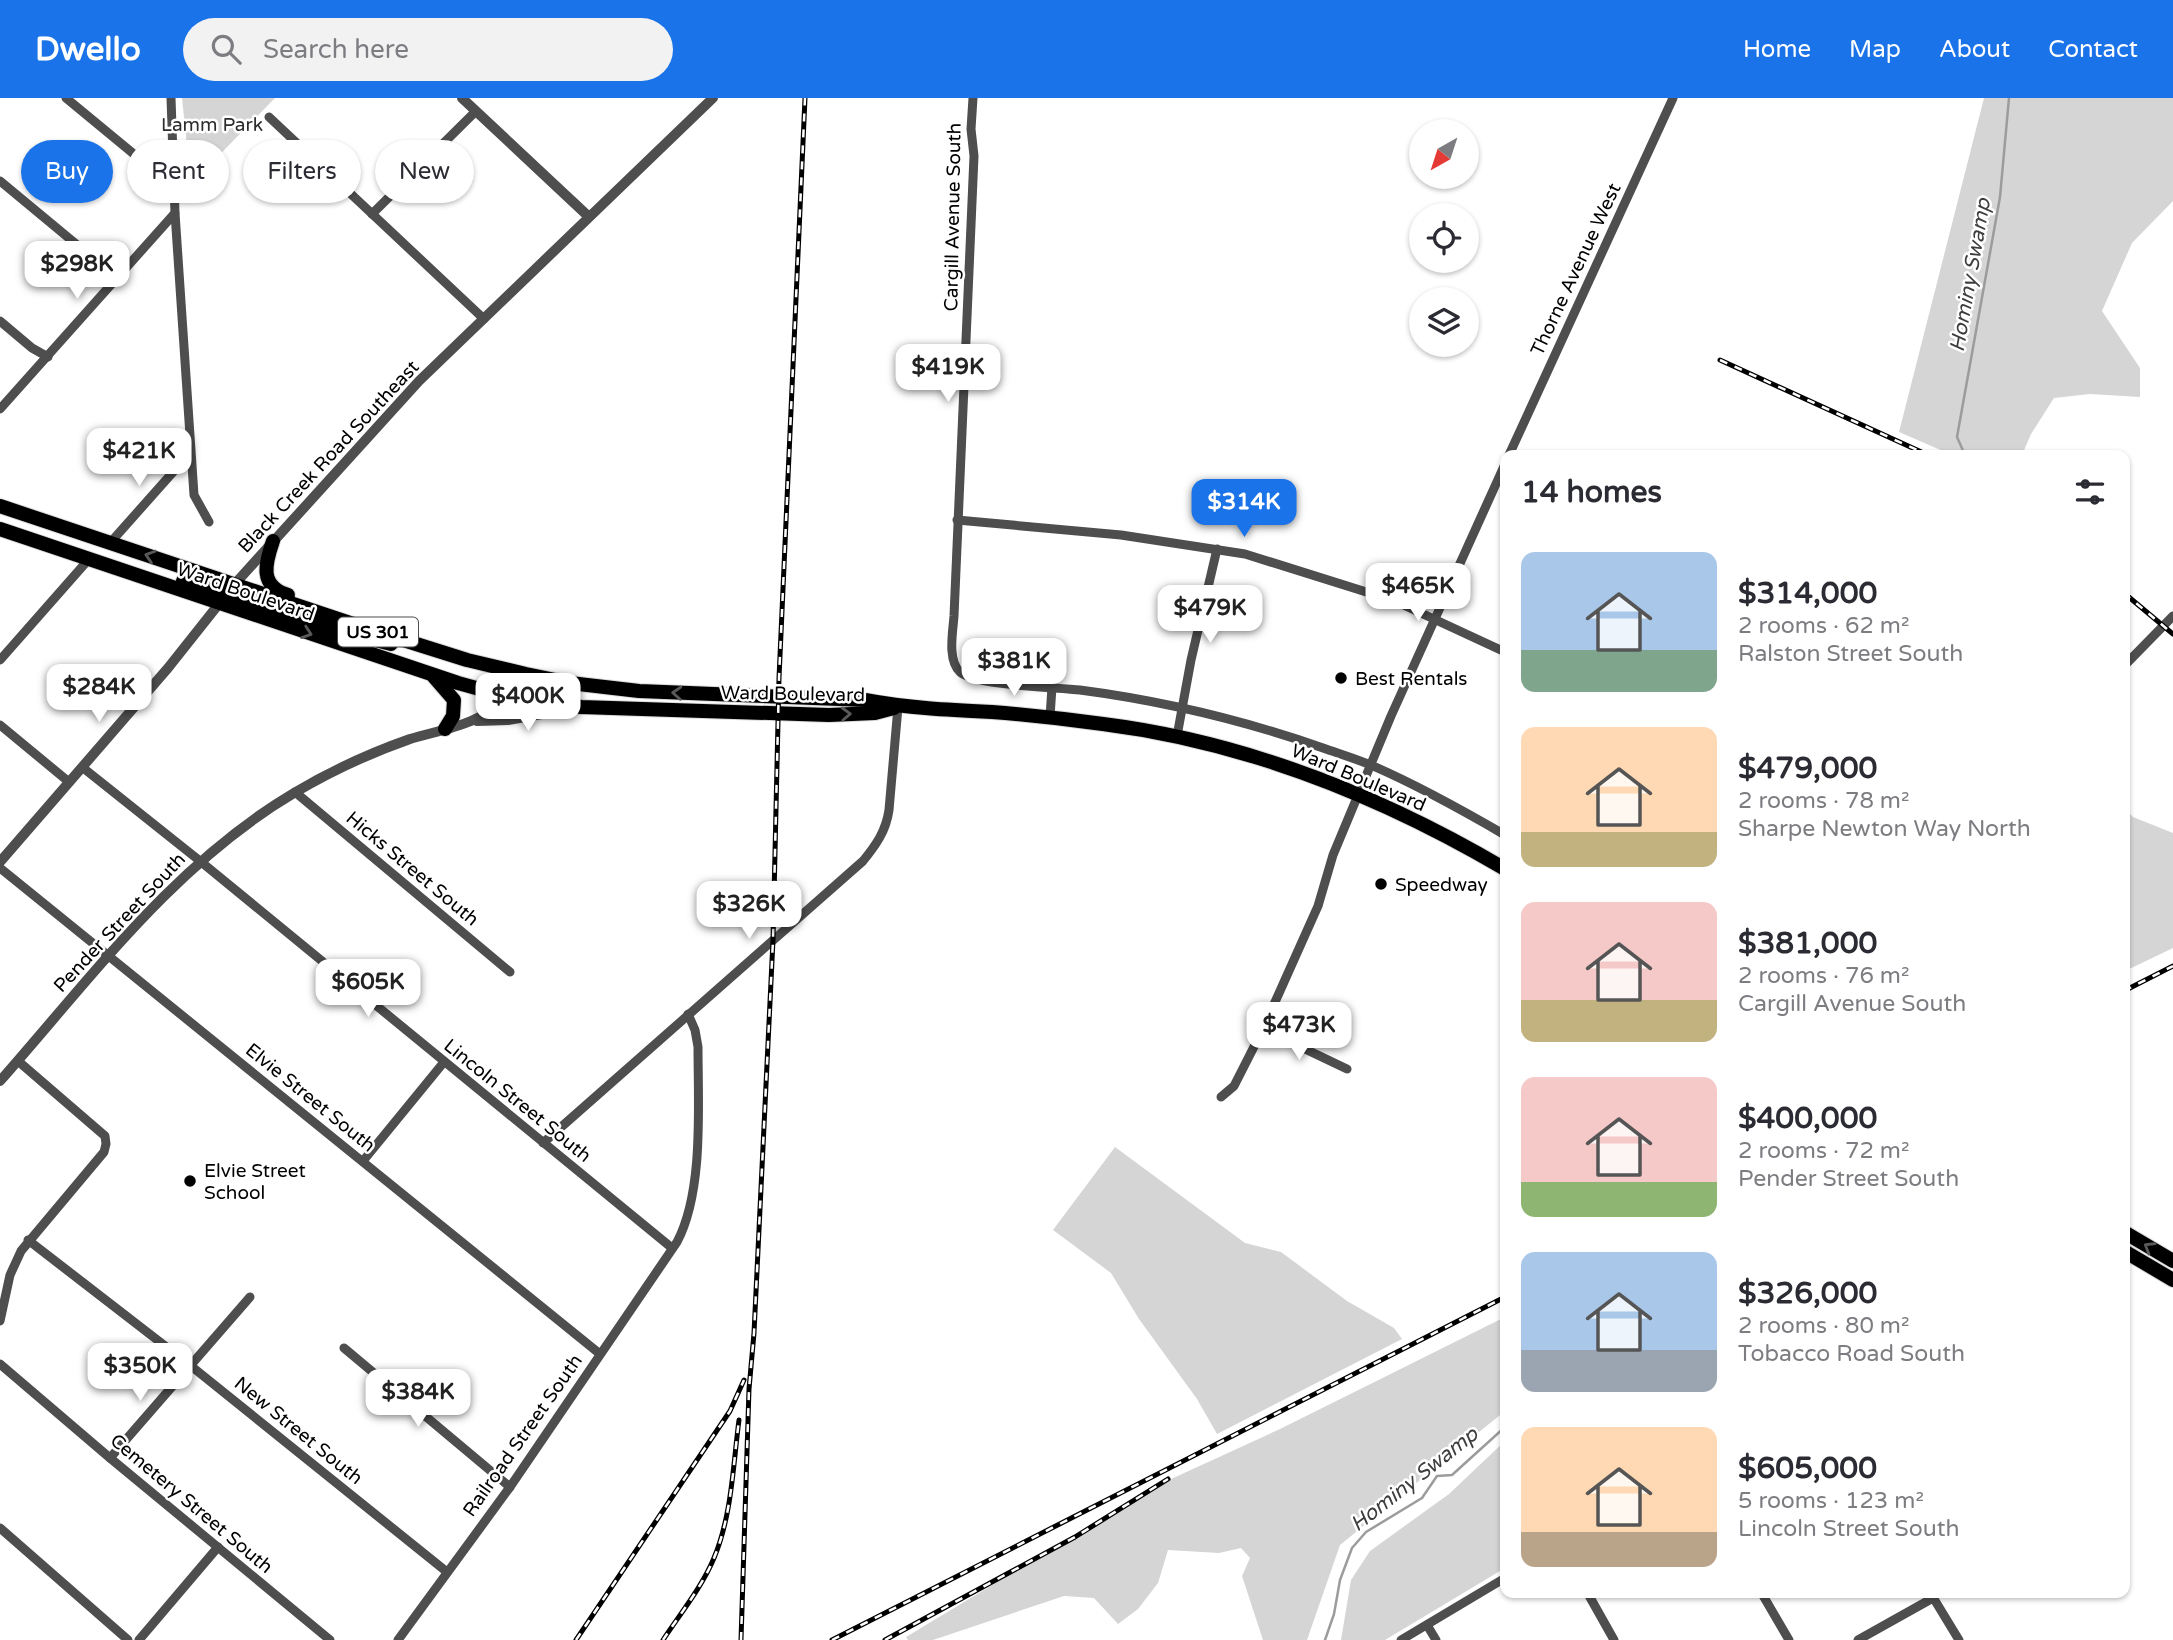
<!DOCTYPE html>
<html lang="en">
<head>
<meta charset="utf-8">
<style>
  body { margin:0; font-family:"Varela Round",sans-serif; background:#f2f2f3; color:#2b2b33; height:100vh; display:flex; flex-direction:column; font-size:26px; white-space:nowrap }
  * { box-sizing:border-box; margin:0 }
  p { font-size:23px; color:#7c7c81 }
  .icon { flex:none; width:38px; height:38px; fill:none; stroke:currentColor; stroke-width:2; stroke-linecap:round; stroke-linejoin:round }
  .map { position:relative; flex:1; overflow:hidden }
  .drawer { position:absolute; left:1500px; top:352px; width:630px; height:1148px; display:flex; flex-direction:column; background:#fff; border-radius:14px; box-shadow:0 2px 5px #0004 }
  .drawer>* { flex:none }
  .banner { position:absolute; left:21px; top:42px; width:665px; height:63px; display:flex; gap:14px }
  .needle { width:46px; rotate:219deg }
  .fabs { position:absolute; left:1409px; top:21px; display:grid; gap:14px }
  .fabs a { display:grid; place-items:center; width:70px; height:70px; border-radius:50%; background:#fff; box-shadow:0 2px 5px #0004; font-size:35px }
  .price { position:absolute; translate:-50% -60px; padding:0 16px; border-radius:14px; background:#fff; color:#222; font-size:23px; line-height:46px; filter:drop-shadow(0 2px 4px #0008) }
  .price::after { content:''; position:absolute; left:50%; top:42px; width:21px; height:16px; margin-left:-10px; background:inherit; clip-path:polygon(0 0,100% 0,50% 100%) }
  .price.current { background:#1a73e8; color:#fff }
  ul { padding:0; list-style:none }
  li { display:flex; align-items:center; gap:21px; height:175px; padding:0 21px }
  li span { display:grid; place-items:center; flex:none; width:196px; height:140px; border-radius:14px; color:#555 }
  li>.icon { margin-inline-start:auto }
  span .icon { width:84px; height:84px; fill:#fffc; stroke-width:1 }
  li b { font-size:30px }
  h2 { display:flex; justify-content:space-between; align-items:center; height:84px; padding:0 21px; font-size:30px }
  .tag { padding:0 24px; border-radius:32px; background:#fff; box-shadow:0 2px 5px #0004; font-size:24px; line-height:63px }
  .tag.current { background:#1a73e8; color:#fff }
  header { display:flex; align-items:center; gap:42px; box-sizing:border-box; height:98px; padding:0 35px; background:#1a73e8; color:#fff }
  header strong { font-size:33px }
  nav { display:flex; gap:38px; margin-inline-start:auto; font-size:24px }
  .search { width:490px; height:63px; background:#f2f2f3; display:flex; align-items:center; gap:18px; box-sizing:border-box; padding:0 24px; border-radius:38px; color:#7c7c81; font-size:26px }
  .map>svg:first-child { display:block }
  .green { fill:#d5d5d5 }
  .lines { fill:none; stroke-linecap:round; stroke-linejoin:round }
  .stream { stroke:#9c9c9c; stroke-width:2.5 }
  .trunk-casing { stroke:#dbdbdb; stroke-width:16 }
  .minor { stroke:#4e4e4e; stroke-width:9 }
  .tertiary { stroke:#4e4e4e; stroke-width:10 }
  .trunk { stroke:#000; stroke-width:14 }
  .rail-casing { stroke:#000; stroke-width:5 }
  .rail { stroke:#fff; stroke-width:2.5; stroke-dasharray:8; stroke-linecap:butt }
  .oneway { stroke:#595959 }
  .poi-dot { fill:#000; stroke:#fff; stroke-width:2.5 }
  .labels { text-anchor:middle; stroke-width:5; stroke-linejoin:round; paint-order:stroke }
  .shield { fill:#fff; stroke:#4c4c4c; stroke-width:2 }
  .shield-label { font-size:18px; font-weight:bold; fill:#000 }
  .park-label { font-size:19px; fill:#2c2c2c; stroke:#fff }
  .street-label { font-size:19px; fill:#000; stroke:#fff }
  .poi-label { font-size:19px; fill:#000; stroke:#fff; text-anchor:start }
  .water-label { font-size:21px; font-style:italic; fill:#3d3d3d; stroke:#fff }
</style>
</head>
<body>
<header>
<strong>Dwello</strong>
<div class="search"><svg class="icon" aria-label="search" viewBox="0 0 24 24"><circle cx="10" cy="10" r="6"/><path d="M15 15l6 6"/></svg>Search here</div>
<nav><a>Home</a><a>Map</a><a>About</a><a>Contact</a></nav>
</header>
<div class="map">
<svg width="2173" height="1542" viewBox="0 0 2173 1542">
  <rect width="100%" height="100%" fill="#fff"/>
  <g class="green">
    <polygon points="182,0 275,0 191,86"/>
    <polygon points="1984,0 2173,0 2173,103 2132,145 2102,213 2140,270 2140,299 2090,296 2054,300 2031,336 2022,357 1952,357 1899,334"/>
    <polygon points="2125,711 2133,719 2173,735 2173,850 2125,873"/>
    <polygon points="1115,1049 1245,1145 1281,1154 1347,1203 1394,1230 1402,1241 1217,1336 1197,1301 1139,1221 1111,1175 1053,1132"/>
    <polygon points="1505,1219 1505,1313 1340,1447 1307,1542 1263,1542 1242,1478 1250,1460 1241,1450 1219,1455 1168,1452 1158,1485 1138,1511 1118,1526 1094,1500 1064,1498 933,1542 908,1542 906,1539 1158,1387 1280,1331"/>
    <polygon points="1505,1343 1505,1470 1385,1542 1341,1542 1351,1482 1370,1453 1449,1396"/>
  </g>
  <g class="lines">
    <g class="stream">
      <polyline points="1965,357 1957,339 2000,99 2009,0"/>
      <polyline points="1325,1542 1334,1516 1340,1482 1352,1450 1366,1434 1422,1400 1437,1378 1452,1377 1505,1329"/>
    </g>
    <g class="trunk-casing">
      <g id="trunk">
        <path d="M0,408L359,528L467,562L526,576L570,585L639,593L865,602C907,610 949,612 992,614C1029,617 1066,621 1103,626C1246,644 1381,698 1505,771"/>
        <polyline points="0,431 458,585 498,596 581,609 829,617 875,615 894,610"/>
        <path d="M273,443C265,466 259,488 288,497"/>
        <polyline points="183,483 359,538 391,546"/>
        <polyline points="434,579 454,602 453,618 445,631"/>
        <polyline points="2124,1134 2173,1163"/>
        <polyline points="2124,1153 2173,1182"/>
      </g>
    </g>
    <g class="minor">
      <polyline points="66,0 175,90"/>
      <polyline points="171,0 175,115 194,397 209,424"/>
      <path d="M973,0L971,31L974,58L954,518C953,533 947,562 960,574C977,588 1055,589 1080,592C1164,603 1243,622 1323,650C1340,656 1357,661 1373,668C1419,688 1462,712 1505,737"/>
      <polyline points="269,19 484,221"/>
      <polyline points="0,83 117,180"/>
      <polyline points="372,116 476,13"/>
      <polyline points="0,223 32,250 48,259"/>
      <polyline points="0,311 175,115"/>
      <polyline points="1509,357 1673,0"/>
      <polyline points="957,422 1121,437 1245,456 1395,503 1505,554"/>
      <polyline points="110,445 190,355"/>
      <polyline points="0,562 89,461"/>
      <polyline points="2124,568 2173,518"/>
      <polyline points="1050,619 1052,589"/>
      <polyline points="0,627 69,684"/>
      <polyline points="1177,638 1191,562 1217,451"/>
      <polyline points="82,669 200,763 672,1150"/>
      <polyline points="295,694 510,874"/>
      <polyline points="0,770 600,1256"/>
      <polyline points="1263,931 1347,971"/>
      <polyline points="1221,999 1234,988 1263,931 1318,808 1333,757 1391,618 1505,366"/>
      <path d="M543,1045L863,763C876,747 886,733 889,712L898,609"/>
      <polyline points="363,1063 444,964"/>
      <polyline points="28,1142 191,1268 447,1474"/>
      <polyline points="0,1223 10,1177 21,1153 104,1054 106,1046 105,1038 18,963"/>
      <polyline points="344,1250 510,1389"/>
      <polyline points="0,1266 110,1360 330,1542"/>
      <polyline points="110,1360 250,1199"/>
      <polyline points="0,1430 128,1542"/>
      <polyline points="1587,1494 1614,1542"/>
      <polyline points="1761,1494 1789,1542"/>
      <polyline points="1931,1496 1959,1542"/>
      <polyline points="1427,1527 1436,1542"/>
      <polyline points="139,1542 218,1449"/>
      <path d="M398,1542L510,1389L677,1144C704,1093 698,1007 698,949L695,932L688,916"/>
      <polyline points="1401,1542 1505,1480"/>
      <polyline points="1858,1542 1933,1500"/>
    </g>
    <g class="tertiary">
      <polyline points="462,0 588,118"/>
      <polyline points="232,489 419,283 713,0"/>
      <polyline points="477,623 508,622 575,610"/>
      <polyline points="0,764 168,570 222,502"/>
      <path d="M0,983C91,880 174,766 294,695C331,673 370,655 410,641C430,635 452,631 471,623C487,616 503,607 519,599"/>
    </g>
    <use href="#trunk" class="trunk"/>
    <g class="rail-casing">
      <g id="rail">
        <polyline points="1720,262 1928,357"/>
        <polyline points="2124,495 2173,536"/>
        <polyline points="2124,893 2173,868"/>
        <polyline points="576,1542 730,1313 744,1282"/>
        <path d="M663,1542C680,1516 702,1489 714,1460C732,1417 733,1367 739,1322"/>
        <polyline points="741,1542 749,1291 754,1235 773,842 779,580 805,0"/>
        <polyline points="832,1542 1505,1199"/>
        <polyline points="885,1542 1075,1439 1168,1381"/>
      </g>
    </g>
    <use href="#rail" class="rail"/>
  </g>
  <defs><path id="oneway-chevron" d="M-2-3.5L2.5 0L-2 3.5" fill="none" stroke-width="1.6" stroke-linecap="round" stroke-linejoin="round" transform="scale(1.75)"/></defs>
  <g class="oneway">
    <use href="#oneway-chevron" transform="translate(150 458) rotate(-162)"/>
    <use href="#oneway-chevron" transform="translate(307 535) rotate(19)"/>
    <use href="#oneway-chevron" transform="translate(677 595) rotate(-177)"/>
    <use href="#oneway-chevron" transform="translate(846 616) rotate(-2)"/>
    <use href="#oneway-chevron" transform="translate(2149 1149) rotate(-149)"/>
  </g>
  <g class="poi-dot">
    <circle cx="1341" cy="580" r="7"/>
    <circle cx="1381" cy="786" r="7"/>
    <circle cx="190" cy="1083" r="7"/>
  </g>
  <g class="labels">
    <rect class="shield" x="338" y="519.5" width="80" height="29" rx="5"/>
    <g class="shield-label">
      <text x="378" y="540">US 301</text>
    </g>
    <g class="park-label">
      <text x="212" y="33">Lamm Park</text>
    </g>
    <g class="street-label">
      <text transform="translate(952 119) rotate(-89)" y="7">Cargill Avenue South</text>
      <text transform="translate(1575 171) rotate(-65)" y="7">Thorne Avenue West</text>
      <text transform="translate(328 358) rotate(-47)" y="7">Black Creek Road Southeast</text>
      <text transform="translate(246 493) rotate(19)" y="7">Ward Boulevard</text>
      <text transform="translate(793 595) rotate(1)" y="7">Ward Boulevard</text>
      <text transform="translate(1359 679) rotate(23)" y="7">Ward Boulevard</text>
      <text transform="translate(413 770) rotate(40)" y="7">Hicks Street South</text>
      <text transform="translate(119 824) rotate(-47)" y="7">Pender Street South</text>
      <text transform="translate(311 999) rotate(39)" y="7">Elvie Street South</text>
      <text transform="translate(518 1002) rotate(39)" y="7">Lincoln Street South</text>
      <text transform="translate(299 1332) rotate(39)" y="7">New Street South</text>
      <text transform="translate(522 1337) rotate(-55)" y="7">Railroad Street South</text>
      <text transform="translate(192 1405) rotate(40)" y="7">Cemetery Street South</text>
    </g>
    <g class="poi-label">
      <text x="1355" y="587">Best Rentals</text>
      <text x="1395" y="793">Speedway</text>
      <text x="204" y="1079">Elvie Street<tspan x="204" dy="22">School</tspan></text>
    </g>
    <g class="water-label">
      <text transform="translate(1970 177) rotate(-80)" y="7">Hominy Swamp</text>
      <text transform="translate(1414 1381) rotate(-38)" y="7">Hominy Swamp</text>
    </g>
  </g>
</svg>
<div class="fabs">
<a><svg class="needle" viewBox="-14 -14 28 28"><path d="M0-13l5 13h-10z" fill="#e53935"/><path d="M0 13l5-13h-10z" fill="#7c7c81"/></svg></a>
<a><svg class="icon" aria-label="locate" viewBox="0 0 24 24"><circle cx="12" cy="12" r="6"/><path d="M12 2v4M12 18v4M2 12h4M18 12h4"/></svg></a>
<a><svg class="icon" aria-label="layers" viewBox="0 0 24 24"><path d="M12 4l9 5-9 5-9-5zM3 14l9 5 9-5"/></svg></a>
</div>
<b class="price" style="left:77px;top:203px">$298K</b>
<b class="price" style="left:948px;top:306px">$419K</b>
<b class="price" style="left:139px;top:390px">$421K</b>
<b class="price current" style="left:1244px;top:441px">$314K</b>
<b class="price" style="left:1418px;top:525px">$465K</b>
<b class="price" style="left:1210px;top:547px">$479K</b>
<b class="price" style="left:1014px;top:600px">$381K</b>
<b class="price" style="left:99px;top:626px">$284K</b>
<b class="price" style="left:528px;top:635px">$400K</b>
<b class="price" style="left:749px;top:843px">$326K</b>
<b class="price" style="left:368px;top:921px">$605K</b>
<b class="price" style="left:1299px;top:964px">$473K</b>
<b class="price" style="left:140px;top:1305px">$350K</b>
<b class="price" style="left:418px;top:1331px">$384K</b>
<div class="banner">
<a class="tag current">Buy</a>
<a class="tag">Rent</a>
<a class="tag">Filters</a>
<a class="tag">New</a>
</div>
<section class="drawer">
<h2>14 homes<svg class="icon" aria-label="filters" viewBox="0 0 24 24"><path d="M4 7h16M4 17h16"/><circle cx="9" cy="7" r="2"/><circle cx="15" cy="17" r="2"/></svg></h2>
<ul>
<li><span style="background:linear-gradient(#a9c7e8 70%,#7fa58c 0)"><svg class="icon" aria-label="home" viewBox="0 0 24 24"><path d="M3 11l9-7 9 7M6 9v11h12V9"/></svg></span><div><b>$314,000</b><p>2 rooms · 62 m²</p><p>Ralston Street South</p></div></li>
<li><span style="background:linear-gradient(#ffd9b3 75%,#c2b280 0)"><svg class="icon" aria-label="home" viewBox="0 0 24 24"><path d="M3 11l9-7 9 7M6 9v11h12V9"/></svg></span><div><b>$479,000</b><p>2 rooms · 78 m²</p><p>Sharpe Newton Way North</p></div></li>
<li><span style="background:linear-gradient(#f6c9c9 70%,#c2b280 0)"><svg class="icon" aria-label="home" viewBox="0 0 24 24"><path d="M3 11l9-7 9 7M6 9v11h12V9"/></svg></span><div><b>$381,000</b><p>2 rooms · 76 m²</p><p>Cargill Avenue South</p></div></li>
<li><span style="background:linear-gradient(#f6c9c9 75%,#8fb573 0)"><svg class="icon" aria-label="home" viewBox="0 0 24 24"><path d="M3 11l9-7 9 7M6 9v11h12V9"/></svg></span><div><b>$400,000</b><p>2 rooms · 72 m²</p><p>Pender Street South</p></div></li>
<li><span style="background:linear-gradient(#a9c7e8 70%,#9aa5b1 0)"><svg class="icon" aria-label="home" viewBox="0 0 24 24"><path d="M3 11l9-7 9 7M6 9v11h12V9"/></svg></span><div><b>$326,000</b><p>2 rooms · 80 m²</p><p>Tobacco Road South</p></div></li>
<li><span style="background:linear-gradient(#ffd9b3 75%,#b9a48a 0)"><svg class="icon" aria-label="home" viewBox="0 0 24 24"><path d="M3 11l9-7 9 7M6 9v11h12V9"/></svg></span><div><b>$605,000</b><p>5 rooms · 123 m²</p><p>Lincoln Street South</p></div></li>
</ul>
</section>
</div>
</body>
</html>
